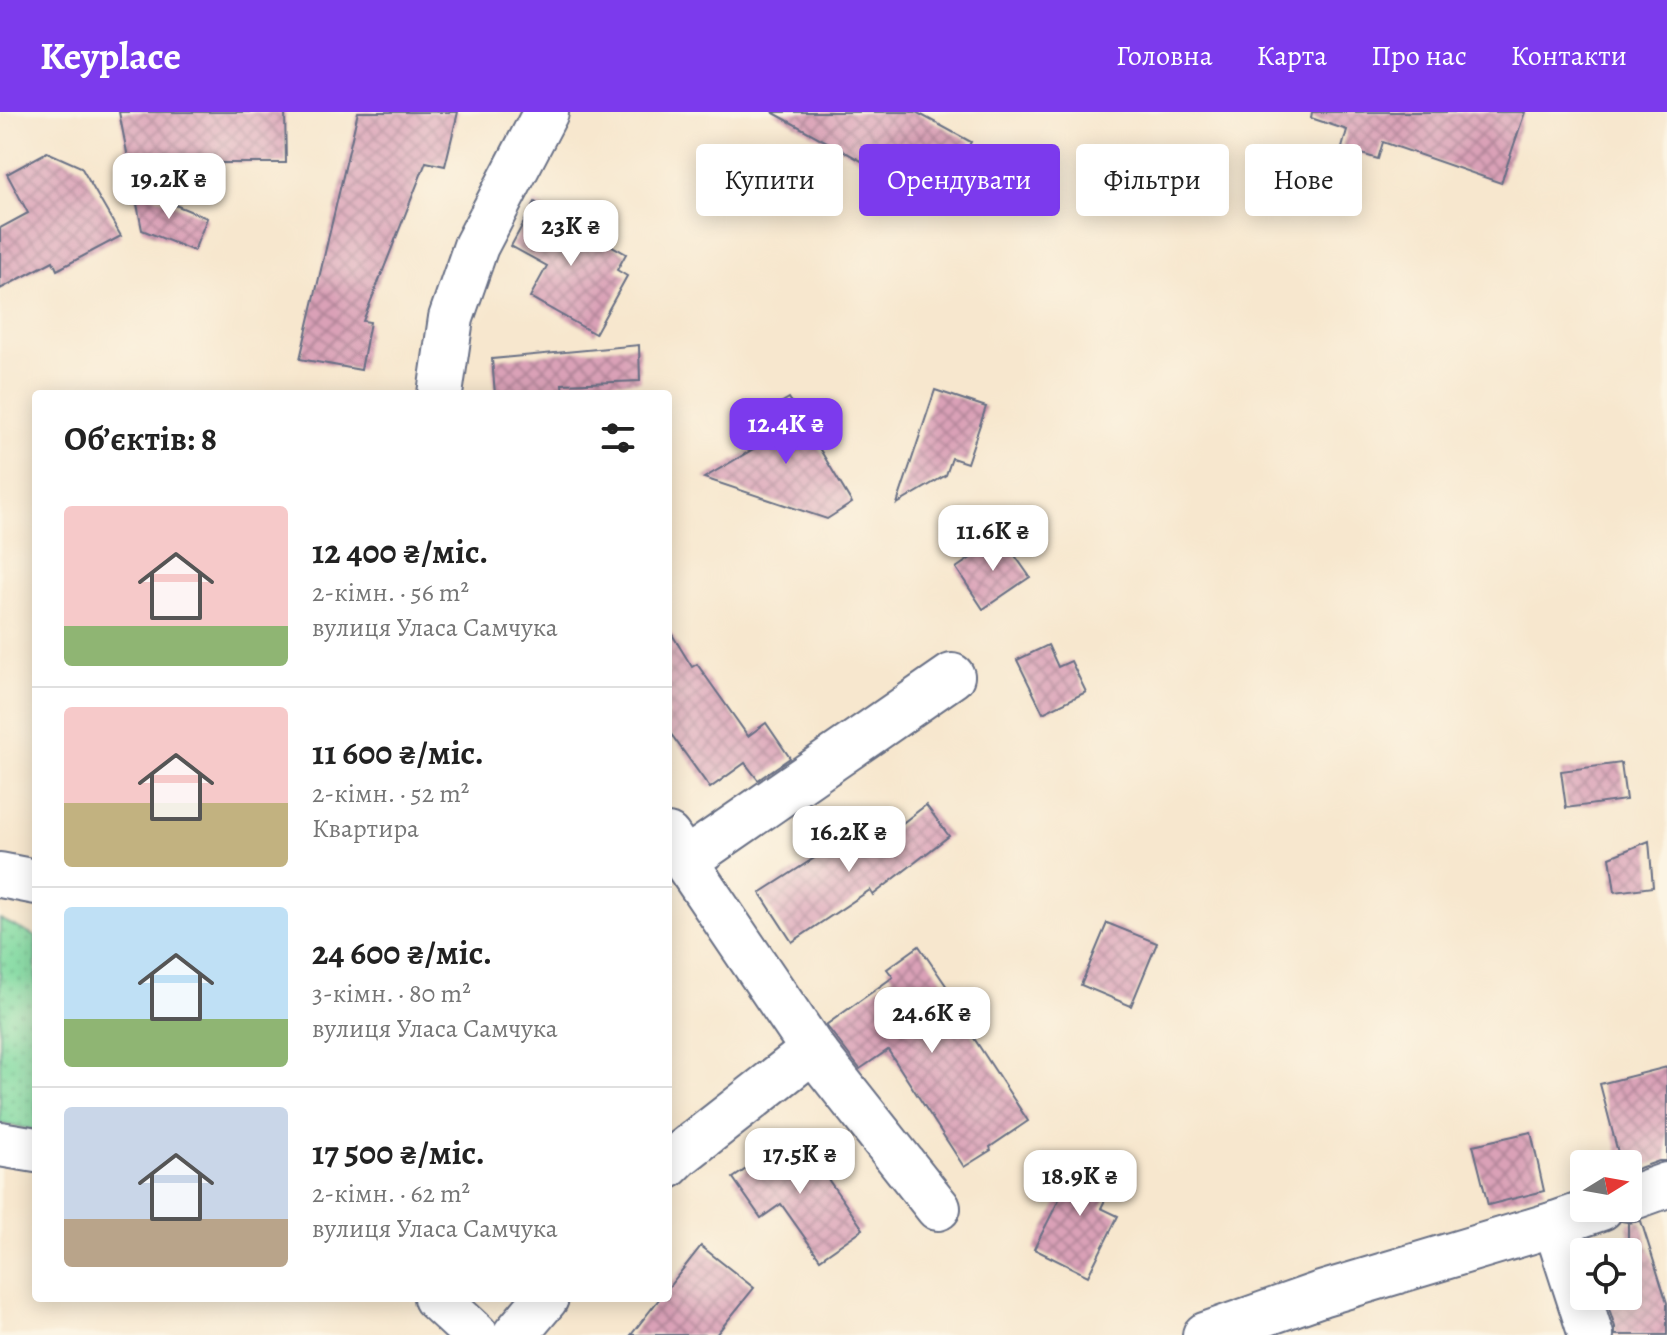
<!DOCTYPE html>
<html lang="uk">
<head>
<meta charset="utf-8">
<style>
  body { margin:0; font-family:Alegreya,serif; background:#f2f2f2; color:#222; height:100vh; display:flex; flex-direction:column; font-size:30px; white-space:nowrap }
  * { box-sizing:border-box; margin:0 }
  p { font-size:26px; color:#767676 }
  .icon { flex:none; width:44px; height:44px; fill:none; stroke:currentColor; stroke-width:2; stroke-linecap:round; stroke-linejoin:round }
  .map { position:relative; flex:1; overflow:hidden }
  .details { position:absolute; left:32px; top:278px; width:640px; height:912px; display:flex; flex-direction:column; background:#fff; border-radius:8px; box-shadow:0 4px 20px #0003 }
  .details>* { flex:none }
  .top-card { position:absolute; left:696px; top:32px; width:760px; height:72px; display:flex; gap:16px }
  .needle { width:52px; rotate:79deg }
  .buttons { position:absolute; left:1570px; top:1038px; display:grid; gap:16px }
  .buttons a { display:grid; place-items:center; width:72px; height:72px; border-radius:8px; background:#fff; box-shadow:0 4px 20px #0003; font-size:40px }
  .price { position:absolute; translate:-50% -68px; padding:0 18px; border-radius:16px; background:#fff; color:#222; font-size:26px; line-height:52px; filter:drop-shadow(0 2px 4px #0008) }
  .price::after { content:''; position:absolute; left:50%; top:48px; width:24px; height:18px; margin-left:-12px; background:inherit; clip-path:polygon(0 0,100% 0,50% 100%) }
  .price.selected { background:#7c3aed; color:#fff }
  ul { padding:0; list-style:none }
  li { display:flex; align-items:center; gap:24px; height:200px; padding:0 32px }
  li+li { border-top:2px solid #e0e0e0 }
  li span { display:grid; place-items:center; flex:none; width:224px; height:160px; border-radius:8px; color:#555 }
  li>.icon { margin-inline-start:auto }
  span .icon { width:96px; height:96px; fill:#fffc; stroke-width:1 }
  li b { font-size:34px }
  h2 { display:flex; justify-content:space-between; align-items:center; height:96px; padding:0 32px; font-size:34px }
  .pill { padding:0 28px; border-radius:8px; background:#fff; box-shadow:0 4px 20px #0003; font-size:28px; line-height:72px }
  .pill.selected { background:#7c3aed; color:#fff }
  header { display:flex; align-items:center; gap:48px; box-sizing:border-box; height:112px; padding:0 40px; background:#7c3aed; color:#fff }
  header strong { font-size:38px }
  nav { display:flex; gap:44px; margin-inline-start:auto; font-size:28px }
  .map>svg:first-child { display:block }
  .grass { fill:url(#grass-dots); stroke:#4e8480; stroke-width:2 }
  .building { fill:url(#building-cross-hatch) }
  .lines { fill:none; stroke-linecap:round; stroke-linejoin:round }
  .minor-casing { stroke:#686f85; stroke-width:48 }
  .minor { stroke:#fff; stroke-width:44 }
</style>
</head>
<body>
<header>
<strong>Keyplace</strong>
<nav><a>Головна</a><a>Карта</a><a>Про нас</a><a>Контакти</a></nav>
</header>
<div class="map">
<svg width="1667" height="1223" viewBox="0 0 1667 1223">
  <defs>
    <pattern id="grass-dots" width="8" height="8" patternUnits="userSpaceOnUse" patternTransform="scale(2)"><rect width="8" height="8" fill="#80daa1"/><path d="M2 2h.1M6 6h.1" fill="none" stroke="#6ebb8d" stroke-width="1.8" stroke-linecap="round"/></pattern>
    <pattern id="building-cross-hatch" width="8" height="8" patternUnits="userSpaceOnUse" patternTransform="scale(2)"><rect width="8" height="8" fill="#daa1b7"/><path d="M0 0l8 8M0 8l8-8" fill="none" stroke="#b08498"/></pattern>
  </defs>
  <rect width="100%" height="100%" fill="#fcf5e5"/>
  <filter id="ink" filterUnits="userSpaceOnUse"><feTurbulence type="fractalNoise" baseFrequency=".0125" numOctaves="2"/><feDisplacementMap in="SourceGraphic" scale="16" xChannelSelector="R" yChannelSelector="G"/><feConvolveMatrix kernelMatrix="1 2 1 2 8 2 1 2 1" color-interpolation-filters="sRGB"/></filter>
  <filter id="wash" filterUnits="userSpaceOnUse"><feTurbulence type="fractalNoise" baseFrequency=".006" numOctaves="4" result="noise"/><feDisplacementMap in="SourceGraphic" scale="32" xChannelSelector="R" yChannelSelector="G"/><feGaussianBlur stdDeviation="1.8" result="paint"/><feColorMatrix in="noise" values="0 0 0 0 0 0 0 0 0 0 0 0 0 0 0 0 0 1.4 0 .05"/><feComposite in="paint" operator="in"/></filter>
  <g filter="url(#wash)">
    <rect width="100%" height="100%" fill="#f7e7ce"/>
    <polygon class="grass" points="0,807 36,825 36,1018 0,1012"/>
    <g id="blocks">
      <g class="building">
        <polygon points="119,0 285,0 286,51 129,51"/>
        <polygon points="358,0 458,0 445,54 426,50 363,209 370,210 361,258 300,247"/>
        <polygon points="772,0 916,0 971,30 938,91"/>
        <polygon points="1312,0 1525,0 1501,71 1383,30 1378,47 1342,36 1347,18 1311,6"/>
        <polygon points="47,40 81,55 121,124 57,158 53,149 0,177 0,116 28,101 7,62"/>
        <polygon points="134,76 207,106 194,139 142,118"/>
        <polygon points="535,90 626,142 617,158 627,164 595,222 530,185 547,154 511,134"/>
        <polygon points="639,233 640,269 562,272 563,282 495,282 492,247"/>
        <polygon points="935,278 986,295 967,351 952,346 946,363 897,392"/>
        <polygon points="789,286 852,391 827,407 704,366 762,332 749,310"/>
        <polygon points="1002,425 1030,465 983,497 956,456"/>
        <polygon points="668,516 692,555 697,552 748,624 766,611 790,646 758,668 745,651 710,676 668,618"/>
        <polygon points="1048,533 1058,555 1071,549 1086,580 1043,601 1017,548"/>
        <polygon points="1621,651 1626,688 1566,696 1561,659"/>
        <polygon points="926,693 949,724 873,783 870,778 792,830 760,781 844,727 856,747"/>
        <polygon points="1649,729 1653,775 1615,780 1610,745"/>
        <polygon points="1107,811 1157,831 1131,894 1081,873"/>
        <polygon points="919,834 969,907 964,911 1028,1009 990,1035 991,1038 964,1055 888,938 860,957 826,913 893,865 887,857"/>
        <polygon points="1667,955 1667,1049 1659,1049 1628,1060 1628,1052 1621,1052 1600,972"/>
        <polygon points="1531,1020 1544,1079 1488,1093 1473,1033"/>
        <polygon points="793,1025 799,1036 804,1033 863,1117 820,1147 781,1092 761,1106 733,1066"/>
        <polygon points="1082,1042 1119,1061 1101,1096 1118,1104 1088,1164 1034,1137"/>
        <polygon points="1641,1109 1667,1191 1667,1223 1615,1223 1615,1215 1605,1184 1628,1184 1628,1111"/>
        <polygon points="701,1134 754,1176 716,1223 631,1223 660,1186 668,1186 668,1176"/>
      </g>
    </g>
  </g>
  <g filter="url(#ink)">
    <use href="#blocks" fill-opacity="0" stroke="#686f85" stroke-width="2"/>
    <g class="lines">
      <g class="minor-casing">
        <g id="minor">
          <polyline points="440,282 451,206 476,134 546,0"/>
          <polyline points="668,724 813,938 938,1096"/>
          <polyline points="685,749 952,564"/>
          <polyline points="0,763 36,770"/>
          <polyline points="0,1032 36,1038"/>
          <polyline points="668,1054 678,1044 813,938"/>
          <polyline points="1628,1087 1667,1073"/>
          <polyline points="1555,1112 1591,1223"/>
          <polyline points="436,1186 476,1223"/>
          <polyline points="515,1223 546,1186"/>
          <polyline points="1205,1223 1321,1182 1555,1112 1601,1096"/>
        </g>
      </g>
      <use href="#minor" class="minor"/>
    </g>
  </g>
</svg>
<div class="buttons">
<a><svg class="needle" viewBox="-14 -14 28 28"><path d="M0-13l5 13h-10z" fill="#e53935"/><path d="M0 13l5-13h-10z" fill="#767676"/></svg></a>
<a><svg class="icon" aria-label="locate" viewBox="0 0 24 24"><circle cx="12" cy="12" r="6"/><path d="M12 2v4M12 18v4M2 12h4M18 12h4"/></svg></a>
</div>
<b class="price" style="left:169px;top:109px">19.2K ₴</b>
<b class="price" style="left:571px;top:156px">23K ₴</b>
<b class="price selected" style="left:786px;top:354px">12.4K ₴</b>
<b class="price" style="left:993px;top:461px">11.6K ₴</b>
<b class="price" style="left:849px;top:762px">16.2K ₴</b>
<b class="price" style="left:932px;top:943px">24.6K ₴</b>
<b class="price" style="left:800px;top:1084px">17.5K ₴</b>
<b class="price" style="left:1080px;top:1106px">18.9K ₴</b>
<div class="top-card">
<a class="pill">Купити</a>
<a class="pill selected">Орендувати</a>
<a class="pill">Фільтри</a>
<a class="pill">Нове</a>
</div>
<section class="details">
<h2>Об’єктів: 8<svg class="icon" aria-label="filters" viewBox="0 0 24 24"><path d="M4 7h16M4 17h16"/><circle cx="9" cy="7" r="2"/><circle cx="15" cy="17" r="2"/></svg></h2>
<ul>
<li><span style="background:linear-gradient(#f6c9c9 75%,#8fb573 0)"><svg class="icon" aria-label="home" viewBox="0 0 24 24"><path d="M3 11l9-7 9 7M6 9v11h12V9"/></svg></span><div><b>12 400 ₴/міс.</b><p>2-кімн. · 56 m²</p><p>вулиця Уласа Самчука</p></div></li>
<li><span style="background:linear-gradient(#f6c9c9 60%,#c2b280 0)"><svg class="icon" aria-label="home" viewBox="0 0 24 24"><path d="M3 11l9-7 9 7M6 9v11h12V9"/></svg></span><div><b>11 600 ₴/міс.</b><p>2-кімн. · 52 m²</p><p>Квартира</p></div></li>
<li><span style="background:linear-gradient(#bfe0f5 70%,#8fb573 0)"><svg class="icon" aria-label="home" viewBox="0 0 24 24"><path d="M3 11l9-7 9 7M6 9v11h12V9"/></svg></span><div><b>24 600 ₴/міс.</b><p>3-кімн. · 80 m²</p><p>вулиця Уласа Самчука</p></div></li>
<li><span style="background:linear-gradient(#c9d6e8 70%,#b9a48a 0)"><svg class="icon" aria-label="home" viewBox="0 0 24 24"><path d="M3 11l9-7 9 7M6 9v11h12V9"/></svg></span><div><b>17 500 ₴/міс.</b><p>2-кімн. · 62 m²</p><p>вулиця Уласа Самчука</p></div></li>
</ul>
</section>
</div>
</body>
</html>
